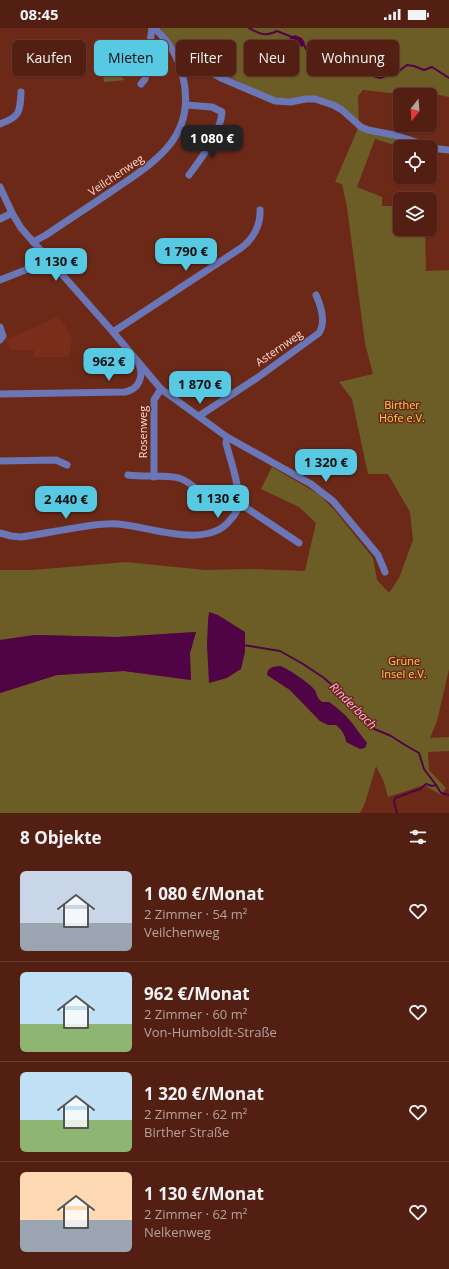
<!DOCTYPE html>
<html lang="de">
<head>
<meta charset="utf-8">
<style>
  body { margin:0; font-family:"Open Sans",sans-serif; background:#5c2c20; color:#f1f3f6; height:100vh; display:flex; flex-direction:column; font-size:15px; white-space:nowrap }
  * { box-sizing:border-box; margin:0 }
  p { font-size:13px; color:#b5a29f }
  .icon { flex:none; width:22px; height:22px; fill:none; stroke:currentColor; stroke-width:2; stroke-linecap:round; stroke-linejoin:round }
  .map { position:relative; height:785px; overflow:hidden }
  .details { display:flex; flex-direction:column; background:#521f12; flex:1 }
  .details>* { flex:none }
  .guide { position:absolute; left:12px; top:12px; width:425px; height:36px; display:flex; gap:8px }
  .needle { width:26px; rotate:197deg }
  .fabs { position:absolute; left:393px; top:60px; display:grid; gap:8px }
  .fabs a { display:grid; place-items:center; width:44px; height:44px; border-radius:6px; background:#521f12; box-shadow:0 1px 3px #0004,0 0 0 1px #683d32; font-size:20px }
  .price { position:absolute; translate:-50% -34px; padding:0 9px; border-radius:8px; background:#57c9e2; color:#111; font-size:13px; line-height:26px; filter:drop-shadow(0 1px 2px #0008) }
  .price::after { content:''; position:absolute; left:50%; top:24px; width:12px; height:9px; margin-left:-6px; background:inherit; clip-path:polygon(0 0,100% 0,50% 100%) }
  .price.on { background:#222; color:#fff }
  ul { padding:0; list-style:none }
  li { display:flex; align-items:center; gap:12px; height:100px; padding:0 20px }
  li+li { border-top:1px solid #683d32 }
  li span { display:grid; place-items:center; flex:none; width:112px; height:80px; border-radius:6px; color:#555 }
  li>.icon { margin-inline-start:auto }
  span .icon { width:48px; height:48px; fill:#fffc; stroke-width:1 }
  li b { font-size:17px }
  h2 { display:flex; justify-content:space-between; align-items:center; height:48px; padding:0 20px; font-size:17px }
  .chip { padding:0 14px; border-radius:6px; background:#521f12; box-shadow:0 1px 3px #0004,0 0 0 1px #683d32; font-size:14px; line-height:36px }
  .chip.on { background:#57c9e2; color:#111 }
  .status { display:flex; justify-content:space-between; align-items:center; height:28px; padding:0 20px; background:#521f12; direction:ltr }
  .status svg { height:11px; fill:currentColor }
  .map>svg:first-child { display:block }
  .built { fill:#7a2d1b }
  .green { fill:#6c5d26; fill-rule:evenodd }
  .water { fill:#500446 }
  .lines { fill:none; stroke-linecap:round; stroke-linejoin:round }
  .stream { stroke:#500446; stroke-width:2 }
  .minor { stroke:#6a76b6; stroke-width:7 }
  .labels { text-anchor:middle; stroke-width:3; stroke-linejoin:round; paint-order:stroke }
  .street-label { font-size:11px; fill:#fcdad1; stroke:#6d2918 }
  .park-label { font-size:11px; fill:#f4d24e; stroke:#6d2918 }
  .water-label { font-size:12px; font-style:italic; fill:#feb3ed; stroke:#6d2918 }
</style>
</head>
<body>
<div class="status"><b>08:45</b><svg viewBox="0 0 49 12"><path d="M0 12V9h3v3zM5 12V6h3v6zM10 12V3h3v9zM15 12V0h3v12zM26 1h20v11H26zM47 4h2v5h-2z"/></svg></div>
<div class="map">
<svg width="449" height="785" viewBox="0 0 449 785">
  <rect width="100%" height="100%" fill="#6d2918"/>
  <polygon class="built" points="59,288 72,309 69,329 34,329 34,322 10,322 6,312"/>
  <g class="green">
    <path d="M160,0H449V69L440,67H409L363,62L358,68L359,98L400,113L398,118L375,111L357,159L382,169V178H400V201H425L426,243L449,242V641L437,693L430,710L449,709V723L428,724L429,742L446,760L441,767L424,757L388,769L384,754L376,738L365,775L360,785H0V665L57,647L124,643L190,652V625L196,604L117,609L35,607L0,612V542H33L126,534L205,542L251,541L305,543L316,495L299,479L261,461L272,439L320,467L336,484L373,530L377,552L389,565L399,550L413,512L410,484L388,446H368L352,371L339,354L373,346L365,315L347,179L342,156L335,154L359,98L336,78L307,70L278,71L271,69L180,25ZM280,638L314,661L317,669L322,674H329C337,680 345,686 351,694C357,701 361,708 367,715L345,708L341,701L336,697H328L320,693L290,662L267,647L268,642L272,639Z"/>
    <polygon points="101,32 125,52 104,54"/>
  </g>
  <g class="water">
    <polygon points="295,7 302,10 305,15 302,19 289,10"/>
    <polygon points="209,584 218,587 245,604 245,624 241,641 227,650 209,655 207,617 208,592"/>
    <polygon points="196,604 190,625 191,652 124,643 57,647 0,665 0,612 35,607 117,609"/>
    <path d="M280,638C287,640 309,655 314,661C318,666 315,668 322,674H329C337,680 345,686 351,694C357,701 361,708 367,715L365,720L360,721L346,714C345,706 342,702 336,697H328L320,693L290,662L267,647C268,639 273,639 280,638Z"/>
  </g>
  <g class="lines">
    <g class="stream">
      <path d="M249,0C260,6 264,9 277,3L292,9"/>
      <polyline points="302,16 304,17 311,31 320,40 338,45 358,48 369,47 380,50 386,48 389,43 399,43 407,37 414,38 424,42 432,39 449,50"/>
      <polyline points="243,617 280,623 303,636 324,650 351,674 372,700 391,708 405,717 419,725 424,741 436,757 441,765 449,767"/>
      <polyline points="397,785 394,774 395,770 420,761 426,756 432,758 436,757"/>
    </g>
    <g class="minor">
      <polyline points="177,29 188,31 221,50 275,73 290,74 306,71 315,71 333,77 342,82 361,99 368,102 394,107 439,121 449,122"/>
      <polyline points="141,56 145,51 152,0"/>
      <path d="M186,77L212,79L222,84C221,104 201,131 189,147"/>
      <path d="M0,96C20,89 20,84 21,64"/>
      <polyline points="0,159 12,185 21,200 113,304 161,361 227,409 311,456 333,473 378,527 385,544"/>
      <polyline points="0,191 12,185"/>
      <path d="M33,214L46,207C68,192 90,178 112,163C155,134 197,109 183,49C178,29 170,14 154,0"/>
      <polyline points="0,252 33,239 47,229"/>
      <polyline points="0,299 3,308 0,312"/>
      <path d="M113,304L241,220C253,211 261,197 260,182"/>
      <path d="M0,366L125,364C139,361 144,349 139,336"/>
      <path d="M199,388L257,350L319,305C326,294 321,278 316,267"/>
      <polyline points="0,433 56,432 67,437"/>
      <path d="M128,447C143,449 165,447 179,450C189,453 194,460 202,465C212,472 222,470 233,471L299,515"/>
      <polyline points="154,449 154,372 161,361"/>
      <path d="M0,505L11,508L21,509C41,506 61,502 81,499C93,497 105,495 118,496C148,498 208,523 231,491C235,487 238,481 239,475C239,455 231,434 226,415L227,409"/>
    </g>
  </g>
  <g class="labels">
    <g class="street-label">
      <text transform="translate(116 147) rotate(-34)" y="4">Veilchenweg</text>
      <text transform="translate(279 320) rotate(-35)" y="4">Asternweg</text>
      <text transform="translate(143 404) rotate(-90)" y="4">Rosenweg</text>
    </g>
    <g class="park-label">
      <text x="402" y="381">Birther<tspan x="402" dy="13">Höfe e.V.</tspan></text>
      <text x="404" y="637">Grüne<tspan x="404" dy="13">Insel e.V.</tspan></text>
    </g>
    <g class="water-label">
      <text transform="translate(353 678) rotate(45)" y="4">Rinderbach</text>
    </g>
  </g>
</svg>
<div class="fabs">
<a><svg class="needle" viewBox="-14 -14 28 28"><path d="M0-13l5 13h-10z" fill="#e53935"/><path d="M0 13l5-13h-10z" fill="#b5a29f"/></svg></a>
<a><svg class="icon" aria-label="locate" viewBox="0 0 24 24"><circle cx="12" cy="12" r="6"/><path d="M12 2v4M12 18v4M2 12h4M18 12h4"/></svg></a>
<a><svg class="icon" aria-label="layers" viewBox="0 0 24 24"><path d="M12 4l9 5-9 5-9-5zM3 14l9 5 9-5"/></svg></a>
</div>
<b class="price on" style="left:212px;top:131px">1 080 €</b>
<b class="price" style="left:186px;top:244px">1 790 €</b>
<b class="price" style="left:56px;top:254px">1 130 €</b>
<b class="price" style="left:109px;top:354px">962 €</b>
<b class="price" style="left:200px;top:377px">1 870 €</b>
<b class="price" style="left:326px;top:455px">1 320 €</b>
<b class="price" style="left:218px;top:491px">1 130 €</b>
<b class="price" style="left:66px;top:492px">2 440 €</b>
<div class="guide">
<a class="chip">Kaufen</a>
<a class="chip on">Mieten</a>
<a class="chip">Filter</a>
<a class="chip">Neu</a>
<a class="chip">Wohnung</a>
</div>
</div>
<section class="details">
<h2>8 Objekte<svg class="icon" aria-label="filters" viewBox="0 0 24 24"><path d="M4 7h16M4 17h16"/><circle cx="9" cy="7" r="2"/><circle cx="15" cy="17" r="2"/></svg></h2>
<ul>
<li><span style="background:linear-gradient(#c9d6e8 65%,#9aa5b1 0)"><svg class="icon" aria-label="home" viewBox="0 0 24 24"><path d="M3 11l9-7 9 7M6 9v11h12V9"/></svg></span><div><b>1 080 €/Monat</b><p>2 Zimmer · 54 m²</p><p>Veilchenweg</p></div><svg class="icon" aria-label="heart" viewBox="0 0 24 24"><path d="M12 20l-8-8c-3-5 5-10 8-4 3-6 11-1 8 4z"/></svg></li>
<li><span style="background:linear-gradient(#bfe0f5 65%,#8fb573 0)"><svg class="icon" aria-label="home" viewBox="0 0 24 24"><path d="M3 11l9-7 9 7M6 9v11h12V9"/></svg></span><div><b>962 €/Monat</b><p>2 Zimmer · 60 m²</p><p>Von-Humboldt-Straße</p></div><svg class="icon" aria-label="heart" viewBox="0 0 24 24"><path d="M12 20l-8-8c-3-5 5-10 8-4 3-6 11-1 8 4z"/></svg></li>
<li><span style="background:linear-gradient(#bfe0f5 60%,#8fb573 0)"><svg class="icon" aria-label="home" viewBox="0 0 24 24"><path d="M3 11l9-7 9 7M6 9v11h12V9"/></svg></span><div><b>1 320 €/Monat</b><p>2 Zimmer · 62 m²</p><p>Birther Straße</p></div><svg class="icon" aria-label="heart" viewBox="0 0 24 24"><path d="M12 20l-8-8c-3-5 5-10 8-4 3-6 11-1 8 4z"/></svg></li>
<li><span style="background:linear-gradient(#ffd9b3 60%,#9aa5b1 0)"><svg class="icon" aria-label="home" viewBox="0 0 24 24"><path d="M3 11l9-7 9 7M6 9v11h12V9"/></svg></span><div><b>1 130 €/Monat</b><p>2 Zimmer · 62 m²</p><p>Nelkenweg</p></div><svg class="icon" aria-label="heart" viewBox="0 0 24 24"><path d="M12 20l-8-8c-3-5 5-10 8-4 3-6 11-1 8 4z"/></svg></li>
</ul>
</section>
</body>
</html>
